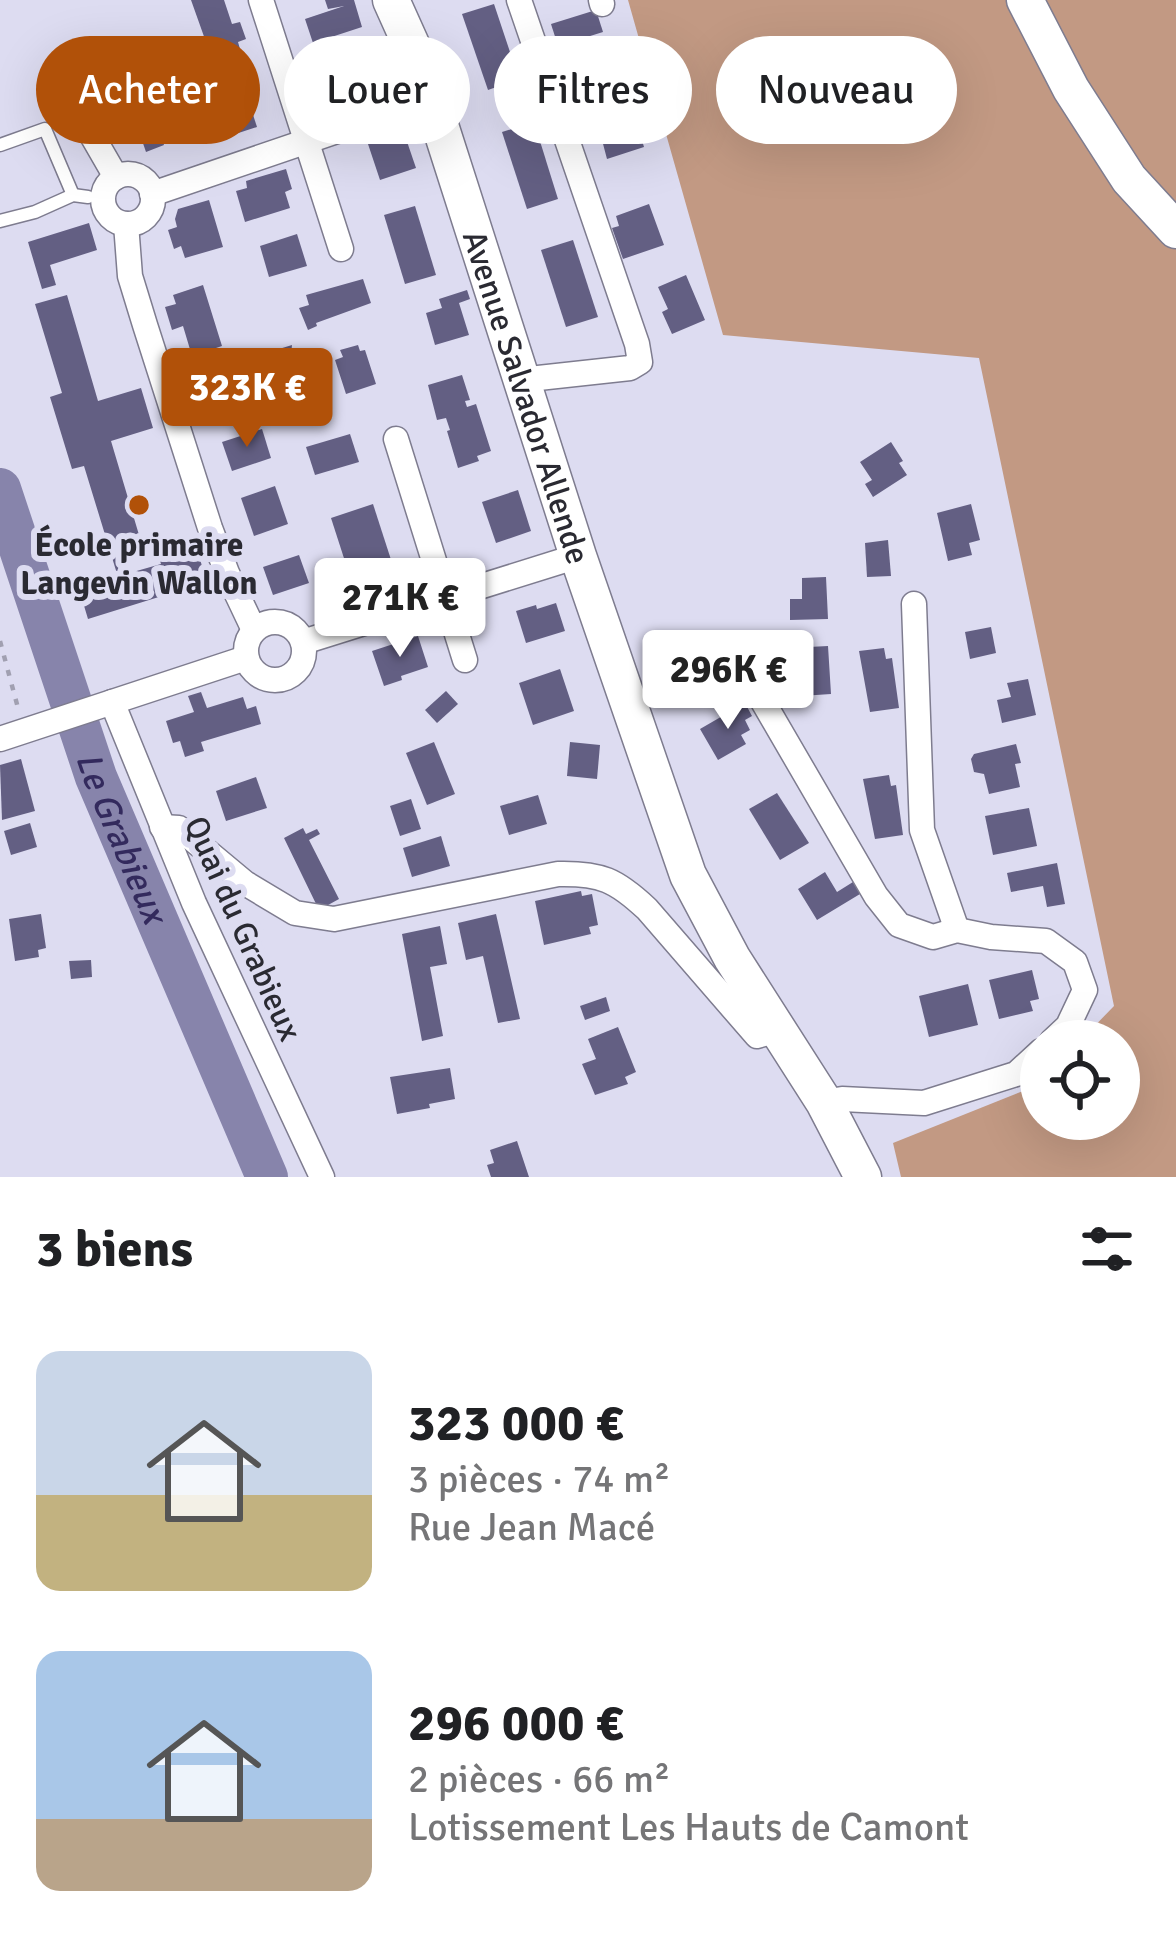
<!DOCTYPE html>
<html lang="fr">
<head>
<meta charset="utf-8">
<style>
  body { margin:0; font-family:Signika,sans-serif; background:#f2f2f2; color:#202124; height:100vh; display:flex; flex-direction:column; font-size:45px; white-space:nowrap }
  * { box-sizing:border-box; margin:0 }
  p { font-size:39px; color:#757577 }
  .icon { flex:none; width:66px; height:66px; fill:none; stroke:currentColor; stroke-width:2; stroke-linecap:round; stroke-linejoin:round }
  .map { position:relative; height:1177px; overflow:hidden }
  .side { display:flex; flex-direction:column; background:#fff; flex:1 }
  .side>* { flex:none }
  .hud { position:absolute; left:36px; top:36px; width:1104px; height:108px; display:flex; gap:24px }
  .fabs { position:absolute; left:1020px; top:1020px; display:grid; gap:24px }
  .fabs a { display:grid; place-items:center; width:120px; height:120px; border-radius:50%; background:#fff; box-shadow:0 12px 48px #0002; font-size:60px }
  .price { position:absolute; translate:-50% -102px; padding:0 27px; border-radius:12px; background:#fff; color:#222; font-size:39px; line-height:78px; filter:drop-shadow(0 3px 6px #0008) }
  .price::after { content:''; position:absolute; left:50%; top:72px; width:36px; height:27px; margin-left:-18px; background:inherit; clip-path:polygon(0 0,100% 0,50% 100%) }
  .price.active { background:#b15109; color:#fff }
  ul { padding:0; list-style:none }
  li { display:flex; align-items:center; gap:36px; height:300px; padding:0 36px }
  li span { display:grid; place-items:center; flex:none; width:336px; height:240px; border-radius:24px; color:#555 }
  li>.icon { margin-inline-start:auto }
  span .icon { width:144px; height:144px; fill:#fffc; stroke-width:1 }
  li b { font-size:51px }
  h2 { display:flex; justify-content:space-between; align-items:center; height:144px; padding:0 36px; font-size:51px }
  .pill { padding:0 42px; border-radius:54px; background:#fff; box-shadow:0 12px 48px #0002; font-size:42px; line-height:108px }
  .pill.active { background:#b15109; color:#fff }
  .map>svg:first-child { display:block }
  .forest { fill:#c29983 }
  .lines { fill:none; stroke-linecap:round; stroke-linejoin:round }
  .river { stroke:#8784ab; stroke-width:42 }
  .building { fill:#635f83 }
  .lane-casing { stroke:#7e7c8f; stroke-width:15 }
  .street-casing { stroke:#7e7c8f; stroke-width:27 }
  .primary-casing { stroke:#7e7c8f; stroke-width:39 }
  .path { stroke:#a1a0b1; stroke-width:4.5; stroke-dasharray:6 9; stroke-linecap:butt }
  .lane { stroke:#fff; stroke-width:12 }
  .street { stroke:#fff; stroke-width:24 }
  .primary { stroke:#fff; stroke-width:36 }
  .poi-dot { fill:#b15109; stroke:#dddcf1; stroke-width:4.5 }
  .labels { text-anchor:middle; stroke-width:12; stroke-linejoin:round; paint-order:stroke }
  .street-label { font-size:33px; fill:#2a2a32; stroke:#dddcf1 }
  .poi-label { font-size:33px; font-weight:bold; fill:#2a2a32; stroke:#dddcf1 }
  .water-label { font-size:36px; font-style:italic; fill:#332a5d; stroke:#dddcf1 }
</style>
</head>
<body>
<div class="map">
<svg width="1176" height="1177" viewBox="0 0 1176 1177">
  <rect width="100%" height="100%" fill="#dddcf1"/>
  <polygon class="forest" points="628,0 1176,0 1176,1177 901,1177 893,1143 1033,1087 1041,1079 1041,1119 1119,1119 1119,1041 1080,1041 1114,1006 979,358 723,335"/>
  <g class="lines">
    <path class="river" id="s1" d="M0,489L96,777L267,1177"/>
  </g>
  <g class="building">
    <polygon points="191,0 224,0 232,24 240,22 246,39 238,42 240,49 212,59"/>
    <polygon points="325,0 354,0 362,27 313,43 305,19 344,6 328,9"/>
    <polygon points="494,4 519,79 488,90 462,14"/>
    <polygon points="596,10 603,32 558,46 551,24"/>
    <polygon points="605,38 617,75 630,71 636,88 604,98 599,81 586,85 574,48"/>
    <polygon points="379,57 391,94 363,103 351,66"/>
    <polygon points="123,62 133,89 118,95 120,101 101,108 99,102 88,106 82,94 95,89 90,74"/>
    <polygon points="247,96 257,127 217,140 207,109"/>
    <polygon points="631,103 644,147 607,159 602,140 610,138 602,112"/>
    <polygon points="165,110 174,135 162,139 164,145 146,152 135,120"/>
    <polygon points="534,122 558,199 527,209 502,132"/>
    <polygon points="401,124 416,168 380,180 365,135"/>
    <polygon points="286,169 292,189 285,192 290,208 245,222 236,191 247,188 246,181"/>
    <polygon points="209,200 223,247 185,258 181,246 174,249 168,230 177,227 175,219 178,209"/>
    <polygon points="649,204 664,245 623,259 612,228 619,226 616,216"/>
    <polygon points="415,206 436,275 405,284 384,215"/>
    <polygon points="89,223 97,250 50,265 56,285 42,289 28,242"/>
    <polygon points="297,234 307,266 269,277 260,246"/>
    <polygon points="573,240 598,317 566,327 541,250"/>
    <polygon points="686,275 705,320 672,334 662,312 668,309 658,287"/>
    <polygon points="363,279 371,303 316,323 317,326 308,330 299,308 309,305 306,295"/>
    <polygon points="203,285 222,346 192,356 183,326 172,330 165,307 176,304 173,295"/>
    <polygon points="467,290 470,299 459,303 469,335 435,345 426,313 442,308 439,299"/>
    <polygon points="67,295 98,401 141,388 153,428 111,441 142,545 120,552 126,574 161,564 157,551 194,540 207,582 88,619 79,589 118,577 84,466 72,469 50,397 62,393 35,304"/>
    <polygon points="292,345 289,373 271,379 263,354"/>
    <polygon points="358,345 360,351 365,350 376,384 346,394 335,360 343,357 340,350"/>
    <polygon points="248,373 258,405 216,418 206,387"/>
    <polygon points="462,375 470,400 465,401 467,407 476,404 491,451 477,456 479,461 458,468 447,431 450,430 446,418 437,420 428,385"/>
    <polygon points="262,429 271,458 232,471 222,442"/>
    <polygon points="350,434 359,462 315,475 306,447"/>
    <polygon points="891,442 903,461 899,463 907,475 873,497 865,484 872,480 860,462"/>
    <polygon points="275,486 288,524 254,536 241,498"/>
    <polygon points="518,490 531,531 496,543 482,502"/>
    <polygon points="373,504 394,569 352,583 331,518"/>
    <polygon points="971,504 980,540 969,543 972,555 948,561 937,513"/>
    <polygon points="888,540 891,576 867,577 865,543"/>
    <polygon points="299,555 309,583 273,595 263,567"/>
    <polygon points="826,577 828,619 790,620 790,599 802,599 802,578"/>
    <polygon points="556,603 565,631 526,643 516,611 536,605 537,609"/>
    <polygon points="991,627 996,653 970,659 965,632"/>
    <polygon points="418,636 428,667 401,676 402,680 384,686 372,651"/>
    <polygon points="828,646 831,694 801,696 799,659 809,658 809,647"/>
    <polygon points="884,648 886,659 892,658 899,708 870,712 859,651"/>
    <polygon points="560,669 574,711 533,725 519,683"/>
    <polygon points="1028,679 1036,715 1002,723 997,700 1011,697 1007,683"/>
    <polygon points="446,691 458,704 437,723 425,710"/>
    <polygon points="201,692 207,708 243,697 247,709 256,706 261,724 201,742 204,751 185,757 180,741 173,743 166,721 194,712 188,696"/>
    <polygon points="745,703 752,716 745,720 750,730 741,735 746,744 718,760 700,729"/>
    <polygon points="434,742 455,794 427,805 406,753"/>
    <polygon points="570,742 600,745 597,779 567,776"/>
    <polygon points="1016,744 1021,763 1015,764 1020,787 989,794 984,774 974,772 971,759 974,754"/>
    <polygon points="21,759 35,811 2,820 0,765"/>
    <polygon points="889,775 891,786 896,785 903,835 875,839 863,779"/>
    <polygon points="256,777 267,808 226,821 216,791"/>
    <polygon points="777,793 809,843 780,860 749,809"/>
    <polygon points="538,795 547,824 509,835 500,806"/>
    <polygon points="411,799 421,829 400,836 390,806"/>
    <polygon points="1029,808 1037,846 993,855 985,816"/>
    <polygon points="30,823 37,847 11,855 4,831"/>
    <polygon points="303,828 306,834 317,829 320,834 309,840 339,899 319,910 284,838"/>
    <polygon points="441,836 450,866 412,877 403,848"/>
    <polygon points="1057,863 1065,904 1047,907 1043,886 1011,892 1007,873"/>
    <polygon points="825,872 837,892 853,882 860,894 817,920 798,889"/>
    <polygon points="581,891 582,896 592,894 598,925 589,927 591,934 544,945 535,901"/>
    <polygon points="41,914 46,948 38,950 39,957 15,961 9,919"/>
    <polygon points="496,914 520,1019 498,1023 483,956 466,960 458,923"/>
    <polygon points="440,926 447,964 430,967 443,1036 422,1041 402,934"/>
    <polygon points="91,960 92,977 71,979 69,961"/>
    <polygon points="1032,970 1039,999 1030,1001 1033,1011 999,1019 989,980"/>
    <polygon points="968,984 978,1025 929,1037 919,996"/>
    <polygon points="606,997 610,1011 585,1020 580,1006"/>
    <polygon points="618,1027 636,1072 625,1077 628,1084 595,1095 582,1064 596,1059 588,1039"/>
    <polygon points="450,1068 455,1099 429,1104 430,1108 397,1114 390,1077"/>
    <polygon points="517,1141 529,1177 491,1177 487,1165 494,1163 490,1150"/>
  </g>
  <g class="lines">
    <g class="lane-casing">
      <g id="lane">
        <polyline points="0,145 45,129 73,195"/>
        <polyline points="0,221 35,212 73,195 88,197"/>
      </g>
    </g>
    <g class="street-casing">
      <g id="street">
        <polyline points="261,0 341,249"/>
        <polyline points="519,0 637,344 640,362 630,368 520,380"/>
        <polyline points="601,0 602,4"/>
        <polyline points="71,99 116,177"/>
        <circle cx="128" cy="199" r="25"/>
        <polyline points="152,194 431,99"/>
        <polyline points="126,224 130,276 145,325 210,528 227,573 254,630"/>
        <polyline points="396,439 465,660"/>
        <polyline points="914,604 922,830 957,930"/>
        <circle cx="275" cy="651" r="29"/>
        <polyline points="303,642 578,556"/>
        <polyline points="758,693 876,896 899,925 933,937 957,930 991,937 1046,941 1075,962 1085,990 1068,1026 1052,1041"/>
        <polyline points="112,702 194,903 322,1177"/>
        <polyline points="0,739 246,658"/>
        <path d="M162,827L179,828L245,883L295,913L334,919L558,874C601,873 616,880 647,909L757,1036L778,1030"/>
        <polyline points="824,1102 842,1099 924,1103 1016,1074 1041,1051"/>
      </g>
    </g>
    <g class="primary-casing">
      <g id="primary">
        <path id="s2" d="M391,0L422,69L578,556L688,875L732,958L824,1102L863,1177"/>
        <polyline points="1025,0 1071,89 1129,179 1176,230"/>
      </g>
    </g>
    <polyline class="path" points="0,641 18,708"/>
    <use href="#lane" class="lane"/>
    <use href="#street" class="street"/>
    <use href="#primary" class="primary"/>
  </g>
  <circle class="poi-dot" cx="139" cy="505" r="12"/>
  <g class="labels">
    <g class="street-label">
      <text dy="12" stroke="none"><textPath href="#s2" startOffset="420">Avenue Salvador Allende</textPath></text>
      <text transform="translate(244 928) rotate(66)" y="12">Quai du Grabieux</text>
    </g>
    <g class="poi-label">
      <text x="139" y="556">École primaire<tspan x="139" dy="38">Langevin Wallon</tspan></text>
    </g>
    <g class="water-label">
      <text dy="13" stroke="none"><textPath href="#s1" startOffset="369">Le Grabieux</textPath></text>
    </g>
  </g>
</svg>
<div class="fabs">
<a><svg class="icon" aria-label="locate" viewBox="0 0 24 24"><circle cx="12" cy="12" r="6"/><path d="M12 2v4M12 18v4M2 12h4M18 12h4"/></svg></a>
</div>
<b class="price active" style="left:247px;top:450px">323K €</b>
<b class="price" style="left:400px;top:660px">271K €</b>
<b class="price" style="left:728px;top:732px">296K €</b>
<div class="hud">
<a class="pill active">Acheter</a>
<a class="pill">Louer</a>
<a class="pill">Filtres</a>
<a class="pill">Nouveau</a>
</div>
</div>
<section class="side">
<h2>3 biens<svg class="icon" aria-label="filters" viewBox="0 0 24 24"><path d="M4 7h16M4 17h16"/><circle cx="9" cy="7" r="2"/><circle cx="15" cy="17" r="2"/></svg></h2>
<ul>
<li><span style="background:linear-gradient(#c9d6e8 60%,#c2b280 0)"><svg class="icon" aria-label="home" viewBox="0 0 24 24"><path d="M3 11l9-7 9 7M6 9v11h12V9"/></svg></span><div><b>323 000 €</b><p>3 pièces · 74 m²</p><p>Rue Jean Macé</p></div></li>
<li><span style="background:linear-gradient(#a9c7e8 70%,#b9a48a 0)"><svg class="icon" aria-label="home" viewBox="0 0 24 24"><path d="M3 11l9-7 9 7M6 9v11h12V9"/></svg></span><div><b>296 000 €</b><p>2 pièces · 66 m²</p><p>Lotissement Les Hauts de Camont</p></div></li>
</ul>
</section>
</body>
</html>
